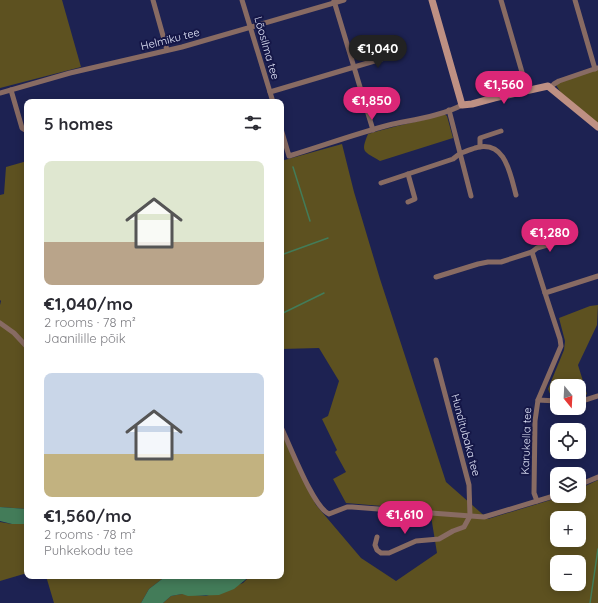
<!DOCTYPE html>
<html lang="en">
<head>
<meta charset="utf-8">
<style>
  body { margin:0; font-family:Quicksand,sans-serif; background:#f2f2f3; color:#2b2b33; height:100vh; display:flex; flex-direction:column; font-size:15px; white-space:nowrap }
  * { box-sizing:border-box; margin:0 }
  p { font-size:13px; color:#7c7c81 }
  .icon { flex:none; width:22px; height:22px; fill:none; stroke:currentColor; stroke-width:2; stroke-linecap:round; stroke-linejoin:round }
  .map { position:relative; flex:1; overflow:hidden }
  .side { position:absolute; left:24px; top:99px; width:260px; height:480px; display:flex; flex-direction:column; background:#fff; border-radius:8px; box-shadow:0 2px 10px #0003 }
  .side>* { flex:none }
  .needle { width:26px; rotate:162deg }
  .fabs { position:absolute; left:550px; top:379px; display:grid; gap:8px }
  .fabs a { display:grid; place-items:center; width:36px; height:36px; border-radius:8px; background:#fff; box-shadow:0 2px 10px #0003; font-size:20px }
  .price { position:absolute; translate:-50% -34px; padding:0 9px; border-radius:14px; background:#db2777; color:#fff; font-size:13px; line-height:26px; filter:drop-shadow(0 1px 2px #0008) }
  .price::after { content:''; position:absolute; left:50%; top:24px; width:12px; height:9px; margin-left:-6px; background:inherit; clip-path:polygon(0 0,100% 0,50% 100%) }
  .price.selected { background:#222; color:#fff }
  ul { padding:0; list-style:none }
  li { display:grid; align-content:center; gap:8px; height:212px; padding:0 20px }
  li span { display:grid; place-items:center; height:124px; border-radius:8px; color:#555 }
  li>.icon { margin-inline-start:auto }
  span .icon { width:72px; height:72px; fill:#fffc; stroke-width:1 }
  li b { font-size:17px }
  h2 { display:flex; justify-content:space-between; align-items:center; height:48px; padding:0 20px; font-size:17px }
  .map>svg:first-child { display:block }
  .green { fill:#5d5120; fill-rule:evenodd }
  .water { fill:#437c59 }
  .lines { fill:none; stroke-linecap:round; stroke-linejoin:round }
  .stream { stroke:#437c59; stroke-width:1.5 }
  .street { stroke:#886b63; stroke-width:5 }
  .secondary { stroke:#be9083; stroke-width:7 }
  .labels { text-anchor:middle; stroke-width:4; stroke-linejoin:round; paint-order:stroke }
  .street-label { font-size:11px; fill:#e3e7fa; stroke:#151747 }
</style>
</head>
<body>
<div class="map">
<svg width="598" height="603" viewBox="0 0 598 603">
  <rect width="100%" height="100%" fill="#1d2252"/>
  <g class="green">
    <polygon points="0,0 62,0 81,67 0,88"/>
    <polygon points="598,69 598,124 561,93 556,85 556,84"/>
    <path d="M444,114L447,116L453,138L380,161C364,151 360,153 368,134C393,126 419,122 444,114Z"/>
    <path d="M342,144L354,192L380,279L446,482L488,519L564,496H579V489L598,480V603H163L171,596L182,594L206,596L243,583L250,576H281V432L299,472L316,505L361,558L396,581L437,553L430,510L346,503L333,479L346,472L335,452L337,450L322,419L328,416L339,381L319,348L281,349V161ZM557,518H579V540H557ZM557,562H579V584H557Z"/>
    <polygon points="27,161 27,509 0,507 0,305 1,301 0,300 0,195 4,194 6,167"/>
    <path d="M598,305L597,325L578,365L587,394L582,398H579V386H557V398C551,398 550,394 548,389L564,350L565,341L559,318L590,306Z"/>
    <polygon points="0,522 12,524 27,524 27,573 0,581"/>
    <polygon points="46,576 166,576 149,589 141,603 54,603"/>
  </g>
  <g class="water">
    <polygon points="0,507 27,509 27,524 12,524 0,521"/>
    <polygon points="166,576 250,576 234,589 219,595 188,596 182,594 171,596 163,603 141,603 149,589"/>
  </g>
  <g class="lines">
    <g class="stream">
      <polyline points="293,167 310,221"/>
      <polyline points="281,255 328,238"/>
      <polyline points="281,314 324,293"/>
      <polyline points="590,603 598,549"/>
    </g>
    <g class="street">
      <polyline points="153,0 167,50"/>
      <polyline points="242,0 273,102"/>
      <polyline points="501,0 524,79 529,90"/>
      <polyline points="575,0 595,69"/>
      <polyline points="334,1 373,130"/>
      <polyline points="551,87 554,84 559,81 597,68"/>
      <polyline points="11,90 22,128 27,131"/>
      <polyline points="270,92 398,54"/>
      <polyline points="0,93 70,73 182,47 344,0"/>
      <polyline points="449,110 471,196"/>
      <path d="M281,129L289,156C322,146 355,134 389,125C411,120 442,116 462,105"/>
      <polyline points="480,147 480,138 501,131"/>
      <polyline points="408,174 415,199 408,202"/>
      <path d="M381,183L453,159C461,152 466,151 475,148C505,139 510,173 516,195"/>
      <polyline points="532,252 537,248 561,241"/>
      <polyline points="436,277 478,264 488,262 501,262 532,252 545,293 598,276"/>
      <polyline points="0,323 14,333 27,347"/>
      <polyline points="538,400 557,401"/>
      <polyline points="579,402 598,396"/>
      <path d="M281,427C290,445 313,507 329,514L347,507H352L484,517L557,495"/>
      <polyline points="579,485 598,477"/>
      <polyline points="537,501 534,493 535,421 538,400 561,346 560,339 545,293"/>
      <polyline points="377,537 375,545 377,550 381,553 389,553 416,541 439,539 453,531 464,527 470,516 469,485 436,360"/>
    </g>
    <polyline class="secondary" points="432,0 462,105 472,104 494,98 548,86 598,127"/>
  </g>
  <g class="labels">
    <g class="street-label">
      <text transform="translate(170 39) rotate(-14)" y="4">Helmiku tee</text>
      <text transform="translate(267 48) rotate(74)" y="4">Lõosilma tee</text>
      <text transform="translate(466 435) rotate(75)" y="4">Hunditubaka tee</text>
      <text transform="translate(526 441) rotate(-88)" y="4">Karukella tee</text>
    </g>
  </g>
</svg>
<div class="fabs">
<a><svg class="needle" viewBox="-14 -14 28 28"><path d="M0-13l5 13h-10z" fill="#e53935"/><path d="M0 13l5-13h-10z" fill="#7c7c81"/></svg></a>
<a><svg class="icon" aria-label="locate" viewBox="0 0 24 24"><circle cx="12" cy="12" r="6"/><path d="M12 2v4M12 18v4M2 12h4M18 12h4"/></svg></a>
<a><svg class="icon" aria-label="layers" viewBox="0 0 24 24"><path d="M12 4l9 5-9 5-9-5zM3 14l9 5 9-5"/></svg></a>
<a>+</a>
<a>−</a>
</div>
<b class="price selected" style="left:378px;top:69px">€1,040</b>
<b class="price" style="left:504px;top:105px">€1,560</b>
<b class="price" style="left:372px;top:121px">€1,850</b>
<b class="price" style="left:550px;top:253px">€1,280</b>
<b class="price" style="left:405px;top:535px">€1,610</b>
<section class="side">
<h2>5 homes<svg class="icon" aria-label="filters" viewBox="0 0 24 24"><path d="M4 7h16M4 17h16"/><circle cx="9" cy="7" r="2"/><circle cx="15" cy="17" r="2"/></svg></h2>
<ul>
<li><span style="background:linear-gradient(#dfe7d0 65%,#b9a48a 0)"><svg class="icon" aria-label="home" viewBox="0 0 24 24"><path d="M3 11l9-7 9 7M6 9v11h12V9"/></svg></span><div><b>€1,040/mo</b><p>2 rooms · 78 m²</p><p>Jaanilille põik</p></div></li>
<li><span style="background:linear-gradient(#c9d6e8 65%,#c2b280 0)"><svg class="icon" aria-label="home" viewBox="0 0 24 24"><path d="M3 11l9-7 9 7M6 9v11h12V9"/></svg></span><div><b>€1,560/mo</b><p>2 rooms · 78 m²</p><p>Puhkekodu tee</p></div></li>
</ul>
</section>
</div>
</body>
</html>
